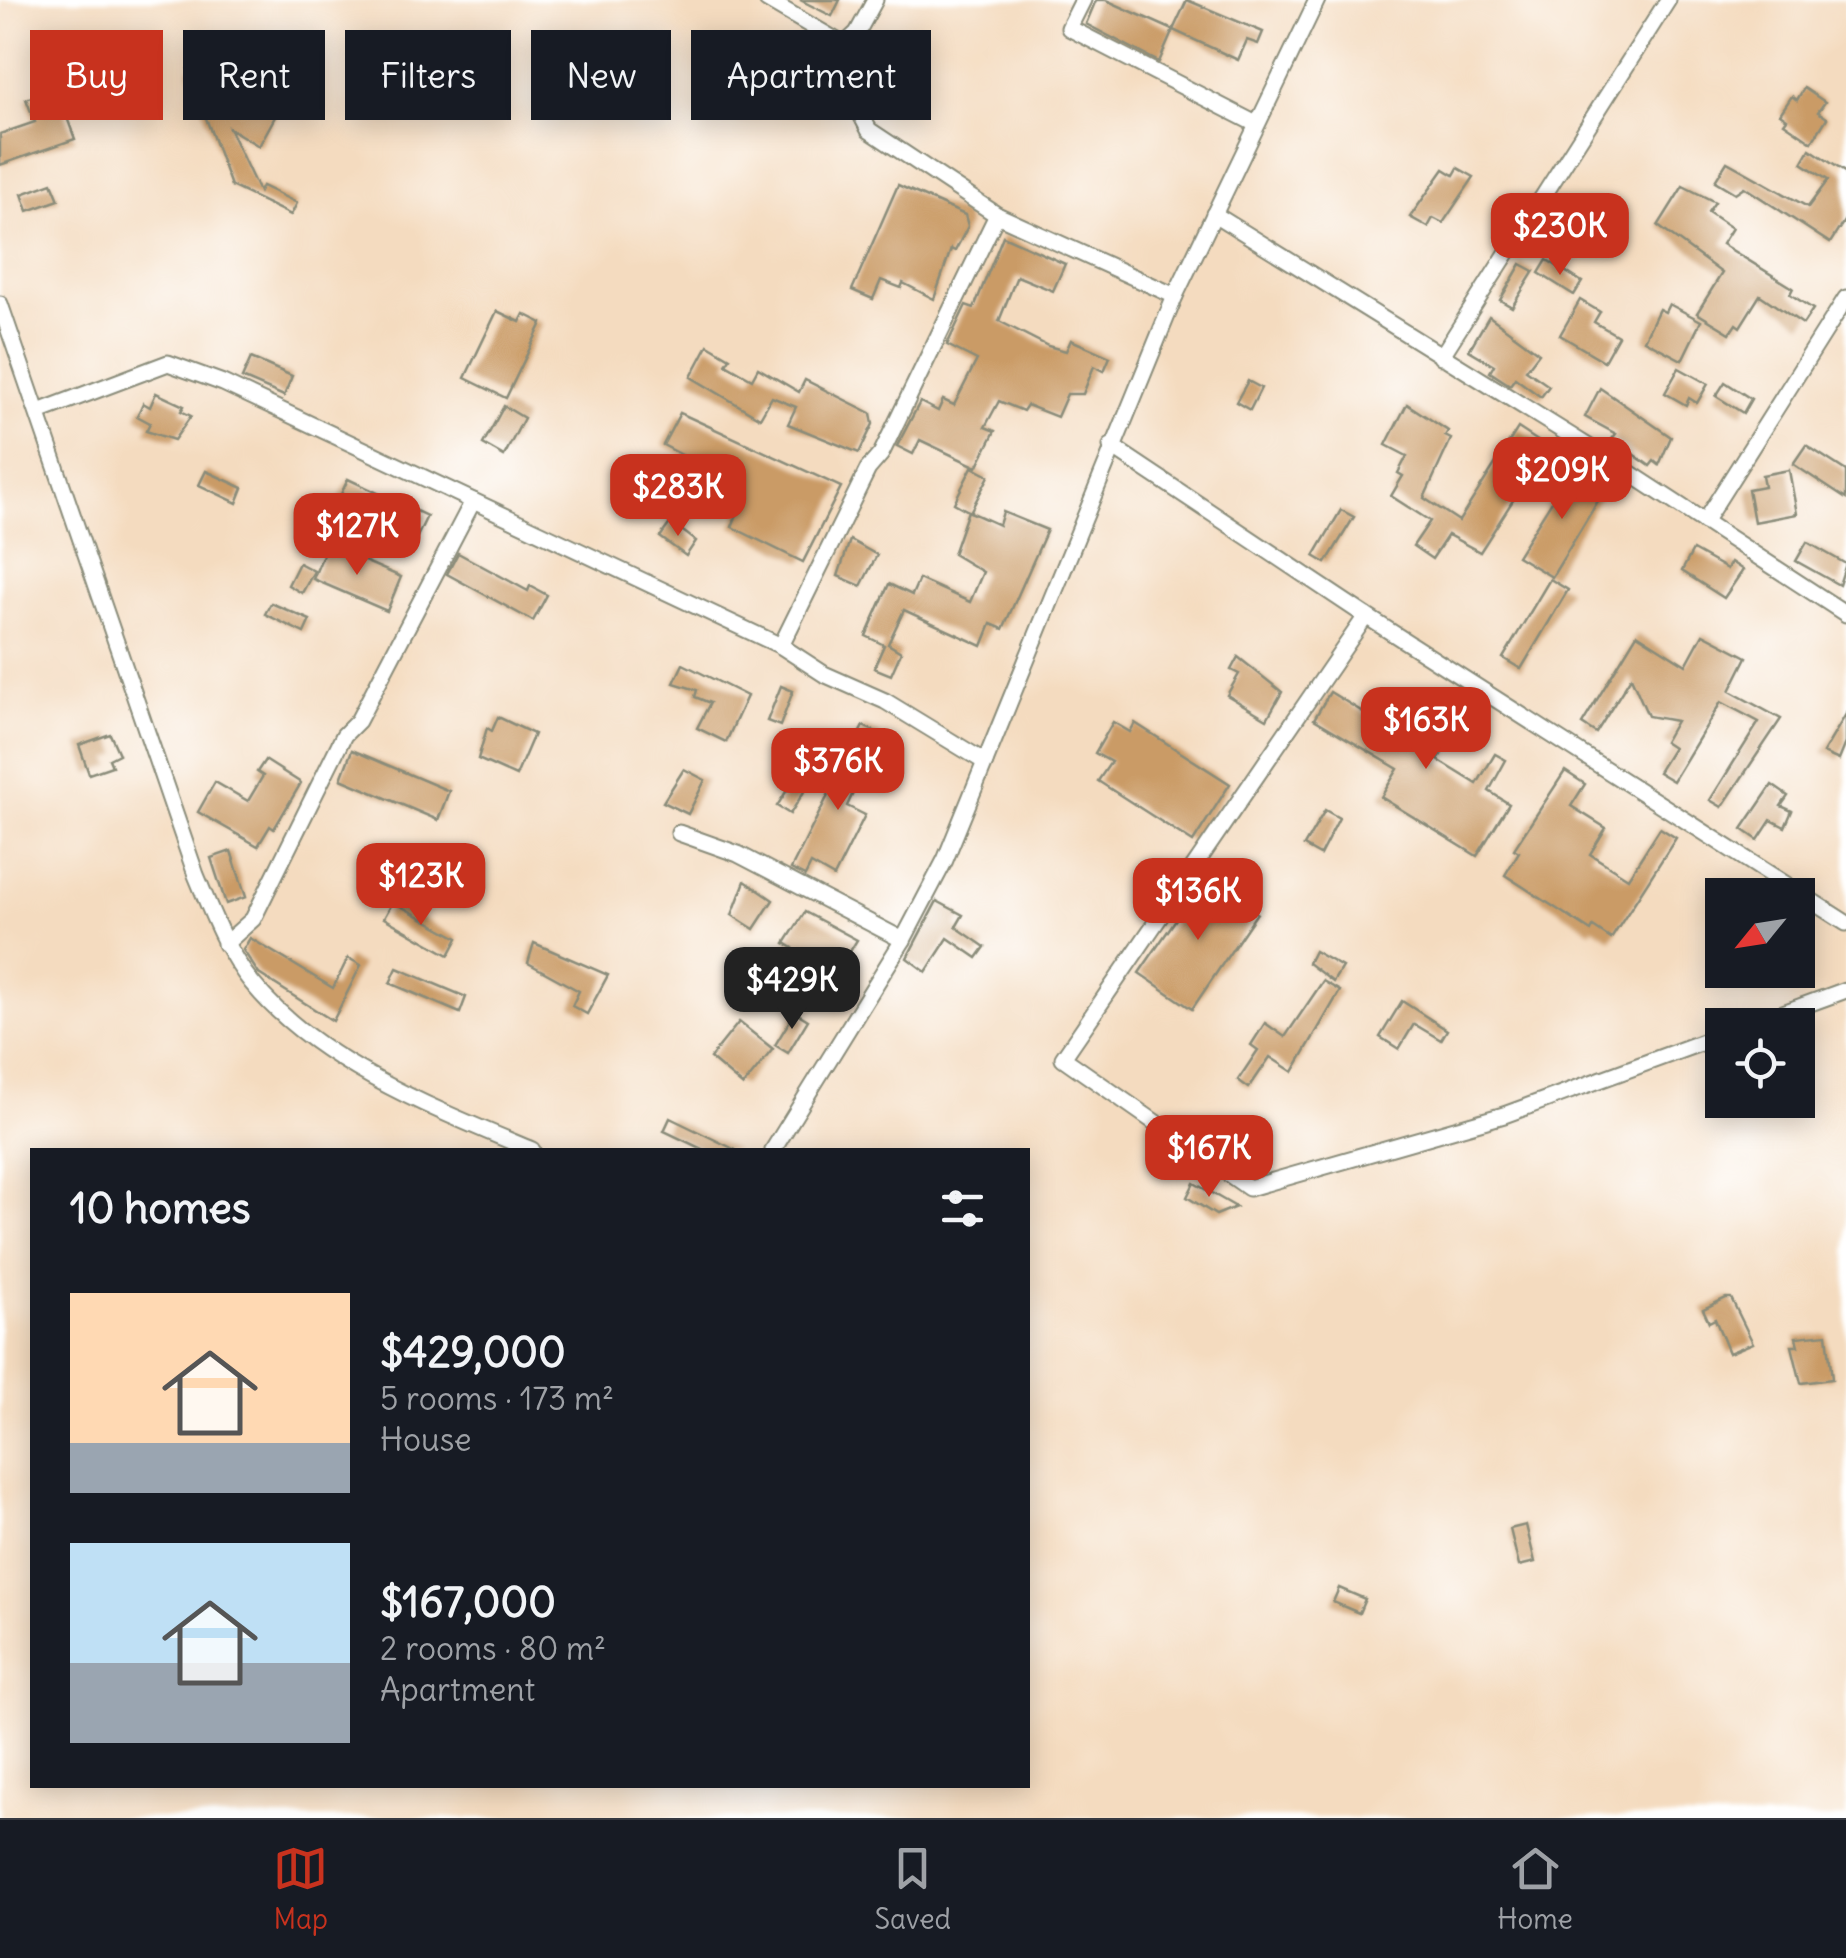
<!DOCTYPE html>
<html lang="en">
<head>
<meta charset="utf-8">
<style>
  body { margin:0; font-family:Delius,sans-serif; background:#20242c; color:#f1f3f6; height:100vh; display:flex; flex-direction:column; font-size:38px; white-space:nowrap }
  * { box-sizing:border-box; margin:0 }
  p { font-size:32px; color:#9ea1a6 }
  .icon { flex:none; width:55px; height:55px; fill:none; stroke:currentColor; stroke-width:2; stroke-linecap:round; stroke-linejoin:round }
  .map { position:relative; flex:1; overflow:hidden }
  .side { position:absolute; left:30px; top:1148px; width:1000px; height:640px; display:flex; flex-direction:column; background:#171b24; border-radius:0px; box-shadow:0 5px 25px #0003 }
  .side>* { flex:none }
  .hud { position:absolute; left:30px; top:30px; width:1000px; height:90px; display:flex; gap:20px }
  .needle { width:65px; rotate:240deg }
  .buttons { position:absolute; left:1705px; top:878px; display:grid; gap:20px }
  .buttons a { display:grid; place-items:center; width:110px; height:110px; border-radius:0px; background:#171b24; box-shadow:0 5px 25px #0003; font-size:50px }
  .price { position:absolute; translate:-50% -85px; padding:0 22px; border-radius:20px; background:#c8321e; color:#fff; font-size:32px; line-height:65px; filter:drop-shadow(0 2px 5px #0008) }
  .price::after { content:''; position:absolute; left:50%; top:60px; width:30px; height:22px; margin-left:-15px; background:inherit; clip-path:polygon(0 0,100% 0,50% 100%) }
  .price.active { background:#222; color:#fff }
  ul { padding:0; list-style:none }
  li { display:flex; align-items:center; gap:30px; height:250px; padding:0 40px }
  li span { display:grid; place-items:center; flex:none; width:280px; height:200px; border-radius:0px; color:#555 }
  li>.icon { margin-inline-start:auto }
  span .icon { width:120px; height:120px; fill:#fffc; stroke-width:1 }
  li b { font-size:42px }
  h2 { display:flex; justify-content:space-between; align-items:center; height:120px; padding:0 40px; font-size:42px }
  .chip { padding:0 35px; border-radius:0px; background:#171b24; box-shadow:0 5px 25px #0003; font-size:35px; line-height:90px }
  .chip.active { background:#c8321e; color:#fff }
  .tabs { display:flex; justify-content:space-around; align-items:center; height:140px; border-top:2px solid #363941; background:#171b24; font-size:28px; color:#9ea1a6 }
  .tabs a { display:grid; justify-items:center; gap:5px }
  .tabs .active { color:#c8321e }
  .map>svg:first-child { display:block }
  .building { fill:#ca9b66 }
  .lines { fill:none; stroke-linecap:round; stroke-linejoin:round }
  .street-casing { stroke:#8a8c7a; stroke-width:19 }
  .street { stroke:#fff; stroke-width:15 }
</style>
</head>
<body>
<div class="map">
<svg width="1846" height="1818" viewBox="0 0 1846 1818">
  <rect width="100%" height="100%" fill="#fff"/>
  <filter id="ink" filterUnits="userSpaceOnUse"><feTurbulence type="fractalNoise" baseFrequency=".01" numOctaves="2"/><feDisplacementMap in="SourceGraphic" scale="20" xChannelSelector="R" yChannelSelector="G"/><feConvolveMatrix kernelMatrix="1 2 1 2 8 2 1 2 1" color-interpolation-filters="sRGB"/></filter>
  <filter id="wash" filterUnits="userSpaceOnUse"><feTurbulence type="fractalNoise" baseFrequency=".0048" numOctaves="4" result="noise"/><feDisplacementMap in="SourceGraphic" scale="40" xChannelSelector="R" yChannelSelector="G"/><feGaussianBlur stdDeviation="2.25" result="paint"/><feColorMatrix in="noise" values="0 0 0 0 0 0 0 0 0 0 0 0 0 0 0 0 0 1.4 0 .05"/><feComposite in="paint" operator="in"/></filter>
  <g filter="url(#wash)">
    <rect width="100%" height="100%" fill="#f4dbbf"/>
    <g id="blocks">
      <g class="building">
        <polygon points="800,0 840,0 832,16"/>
        <polygon points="1096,0 1106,0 1173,30 1159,62 1086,24"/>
        <polygon points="1187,0 1263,32 1258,44 1247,40 1238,60 1173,30"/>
        <polygon points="209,62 283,102 259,146 229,128 259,192 262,186 297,203 291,215 231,186 188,69"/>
        <polygon points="56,88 75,139 0,165 0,134 35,122 26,99"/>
        <polygon points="1804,88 1825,102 1818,112 1827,118 1812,142 1784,123 1787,119 1780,114 1792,96 1797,100"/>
        <polygon points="1810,149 1846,173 1846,218 1830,243 1744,187 1735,193 1715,181 1727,162 1808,207 1828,180 1802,163"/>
        <polygon points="1458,168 1474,177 1443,223 1433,218 1428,227 1410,217 1444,169 1454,175"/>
        <polygon points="52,183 59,200 28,211 22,194"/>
        <polygon points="898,185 965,215 968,226 955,251 951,249 934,299 903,283 901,288 881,280 873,299 852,290"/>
        <polygon points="1683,186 1715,202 1708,212 1732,228 1722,244 1793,288 1790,294 1813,309 1803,324 1760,295 1740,327 1736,324 1730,333 1697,313 1722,273 1658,226"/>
        <polygon points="1003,236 1065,264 1053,291 1017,276 999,321 1048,346 1066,351 1071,340 1110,357 1104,371 1094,366 1083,394 1067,394 1057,417 1027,405 1023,411 999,401 985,427 995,431 977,467 920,440 913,454 897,446 920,402 938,411 943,400 954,405 977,360 947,345 966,305 974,308"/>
        <polygon points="1547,260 1582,282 1574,295 1539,273"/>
        <polygon points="1521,264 1534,271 1512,307 1500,300"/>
        <polygon points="1580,300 1600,312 1594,322 1618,336 1604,361 1560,335"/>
        <polygon points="1669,304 1701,321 1682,360 1644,340 1659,309 1665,312"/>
        <polygon points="497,311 520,322 524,314 542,323 506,398 465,378"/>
        <polygon points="1489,316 1539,353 1526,370 1549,386 1541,397 1515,378 1510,385 1490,372 1494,365 1469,350"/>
        <polygon points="708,345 730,358 726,364 752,379 758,368 799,392 805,380 871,413 873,424 859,453 788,424 796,407 772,397 760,418 691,377"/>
        <polygon points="251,358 292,376 284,396 242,378"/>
        <polygon points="1679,368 1708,384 1697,403 1689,398 1686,405 1665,393"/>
        <polygon points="1248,381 1261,388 1250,410 1236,402"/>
        <polygon points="1725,382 1751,399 1743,413 1716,396"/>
        <polygon points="1600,388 1671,437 1659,465 1654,461 1650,466 1612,439 1616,434 1585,417"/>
        <polygon points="156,393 184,406 181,411 191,416 174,440 146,431 150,423 137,416 143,403 150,407"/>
        <polygon points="1407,404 1448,431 1445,436 1451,439 1424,498 1459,521 1518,428 1547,447 1480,552 1448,535 1432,559 1413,546 1430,521 1391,496 1403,476 1398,473 1407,456 1386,445"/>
        <polygon points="504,406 524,418 504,456 483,444"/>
        <polygon points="680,413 841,487 803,562 732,527 747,489 663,445"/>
        <polygon points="1806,445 1846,471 1846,499 1793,464"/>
        <polygon points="972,467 989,476 970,512 954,503"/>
        <polygon points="1573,468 1607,486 1552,577 1517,556"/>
        <polygon points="1789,470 1797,514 1754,522 1748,489 1764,486 1762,475"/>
        <polygon points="206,471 243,488 237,503 199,485"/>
        <polygon points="348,479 427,516 416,539 337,503"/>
        <polygon points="1341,510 1354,517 1326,563 1314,556"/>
        <polygon points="968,511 999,525 1003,512 1047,530 1003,629 991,624 982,646 904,610 888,644 901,652 891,675 874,668 884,645 866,636 889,584 912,595 919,579 970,602 983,572 953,554"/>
        <polygon points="671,522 696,541 686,556 660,537"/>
        <polygon points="850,540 877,555 861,586 838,576"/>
        <polygon points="1807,542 1846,564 1839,585 1796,561"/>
        <polygon points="327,545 401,577 387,611 313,579"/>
        <polygon points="1693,550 1727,569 1731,562 1743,570 1724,598 1682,571"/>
        <polygon points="458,553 528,591 530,586 547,595 533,621 447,574"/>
        <polygon points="299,563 314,571 302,593 288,585"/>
        <polygon points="1550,579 1568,590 1521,669 1503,658"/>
        <polygon points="271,603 310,620 304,633 265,614"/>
        <polygon points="1637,634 1686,665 1703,634 1747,657 1730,691 1781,719 1722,807 1710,800 1759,722 1721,702 1673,781 1658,772 1673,748 1664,742 1676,721 1648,716 1631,677 1596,733 1582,724"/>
        <polygon points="1238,657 1282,692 1267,719 1227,695 1239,674 1231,670"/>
        <polygon points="683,664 747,696 726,742 697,728 710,703 695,697 697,690 674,683"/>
        <polygon points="781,686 793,691 780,726 767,721"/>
        <polygon points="1455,689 1473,699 1438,760 1477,784 1495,754 1506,760 1489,791 1509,804 1477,856 1381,797 1398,769 1314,719 1330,692 1420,747"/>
        <polygon points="1846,714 1846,743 1839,760 1823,753"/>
        <polygon points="498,717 534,734 516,776 478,759 487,728 492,731"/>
        <polygon points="1113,722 1130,732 1135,723 1230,784 1193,842 1098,781 1111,762 1095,753"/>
        <polygon points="863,726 881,734 847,806 865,815 834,877 811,864 805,876 791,869"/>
        <polygon points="110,734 119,754 109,759 112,766 89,774 79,745"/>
        <polygon points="352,750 449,791 438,820 341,779"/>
        <polygon points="265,760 301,783 274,829 270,826 258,846 198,812 215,782 248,801 263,776 257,772"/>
        <polygon points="684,769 705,780 688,814 663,802"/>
        <polygon points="1565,771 1585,784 1571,806 1606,828 1590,854 1628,878 1660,828 1676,838 1611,939 1593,927 1591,931 1505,875 1519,852 1514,849"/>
        <polygon points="794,779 807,787 790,814 777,806"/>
        <polygon points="1772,785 1788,796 1781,806 1792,811 1785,827 1771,820 1758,840 1742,829"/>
        <polygon points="1325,810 1339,818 1320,855 1304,846"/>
        <polygon points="231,851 246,897 226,904 211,858"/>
        <polygon points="1205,877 1257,913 1192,1009 1139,973"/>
        <polygon points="745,881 773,900 754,929 732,915"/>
        <polygon points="937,901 963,915 956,927 985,947 977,958 948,938 926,972 907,958"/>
        <polygon points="393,902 458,938 449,955 384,918"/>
        <polygon points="805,912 857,940 827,989 783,966 793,948 785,943"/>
        <polygon points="250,938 333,988 348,958 361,965 333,1021 259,974 243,950"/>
        <polygon points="534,943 608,975 587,1014 572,1006 579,991 528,963"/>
        <polygon points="1314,951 1342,967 1333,982 1308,963"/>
        <polygon points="397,968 466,997 460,1013 390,983"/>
        <polygon points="1323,981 1340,991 1293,1072 1270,1057 1249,1088 1238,1080 1258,1050 1251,1045 1265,1023 1285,1037"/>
        <polygon points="1402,1001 1447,1030 1441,1040 1414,1024 1399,1049 1380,1037"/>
        <polygon points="795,1012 808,1020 788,1053 775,1045"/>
        <polygon points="739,1022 773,1049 743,1086 710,1058"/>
        <polygon points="670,1118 736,1150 704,1150 664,1131"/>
        <polygon points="1194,1183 1236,1207 1216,1215 1187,1197"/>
        <polygon points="1726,1298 1731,1298 1753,1343 1729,1353 1715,1319 1709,1322 1703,1309"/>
        <polygon points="1827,1334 1832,1379 1801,1383 1792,1346 1798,1346 1796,1337"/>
        <polygon points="1526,1525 1535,1562 1519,1566 1510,1529"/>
        <polygon points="1339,1588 1365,1599 1359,1613 1333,1602"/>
      </g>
    </g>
  </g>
  <g filter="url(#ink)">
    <use href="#blocks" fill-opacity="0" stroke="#8a8c7a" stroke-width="2.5"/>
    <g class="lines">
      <g class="street-casing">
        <g id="street">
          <polyline points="767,0 844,45"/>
          <polyline points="1083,0 1069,28 1256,124"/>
          <polyline points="844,45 847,88 869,130 997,215 1175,296"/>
          <polyline points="844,45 857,33 875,0"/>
          <polyline points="1214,214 1613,462 1846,614"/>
          <path d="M0,304L196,875C212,913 226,951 252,983C318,1064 439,1111 532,1150"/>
          <polyline points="1441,357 1668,0"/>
          <polyline points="41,411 168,363 223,383 781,646 824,674 885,701 985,762"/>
          <polyline points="1111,446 1366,616 1846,923"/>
          <polyline points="1704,522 1846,298"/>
          <polyline points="1366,616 1063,1058 1249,1188 1504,1115 1722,1035"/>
          <polyline points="781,646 868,469 881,454 997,215"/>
          <polyline points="679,833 738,854 903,940"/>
          <polyline points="225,944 253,919 344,735 358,721 473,501"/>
          <polyline points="1750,1025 1846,990"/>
          <polyline points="773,1150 903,940 945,860 1175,296 1317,0"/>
        </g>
      </g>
      <use href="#street" class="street"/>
    </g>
  </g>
</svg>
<div class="buttons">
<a><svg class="needle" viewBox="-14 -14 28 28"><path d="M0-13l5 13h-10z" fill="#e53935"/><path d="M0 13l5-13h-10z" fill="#9ea1a6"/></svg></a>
<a><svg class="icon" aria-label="locate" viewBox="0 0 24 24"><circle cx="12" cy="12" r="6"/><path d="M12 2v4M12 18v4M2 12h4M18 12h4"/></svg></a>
</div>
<b class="price" style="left:1560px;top:278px">$230K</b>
<b class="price" style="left:1562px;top:522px">$209K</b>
<b class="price" style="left:678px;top:539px">$283K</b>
<b class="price" style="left:357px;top:578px">$127K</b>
<b class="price" style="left:1426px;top:772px">$163K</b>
<b class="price" style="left:838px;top:813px">$376K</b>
<b class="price" style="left:421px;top:928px">$123K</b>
<b class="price" style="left:1198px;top:943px">$136K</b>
<b class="price active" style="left:792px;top:1032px">$429K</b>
<b class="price" style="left:1209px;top:1200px">$167K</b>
<div class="hud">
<a class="chip active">Buy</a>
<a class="chip">Rent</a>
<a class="chip">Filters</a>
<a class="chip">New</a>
<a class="chip">Apartment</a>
</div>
<section class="side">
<h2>10 homes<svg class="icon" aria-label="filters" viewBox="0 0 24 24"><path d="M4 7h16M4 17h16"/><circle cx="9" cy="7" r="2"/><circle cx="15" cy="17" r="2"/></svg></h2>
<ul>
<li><span style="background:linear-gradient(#ffd9b3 75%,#9aa5b1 0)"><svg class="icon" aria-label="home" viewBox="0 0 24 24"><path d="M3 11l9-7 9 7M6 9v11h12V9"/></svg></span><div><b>$429,000</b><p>5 rooms · 173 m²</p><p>House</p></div></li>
<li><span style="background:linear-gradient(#bfe0f5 60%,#9aa5b1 0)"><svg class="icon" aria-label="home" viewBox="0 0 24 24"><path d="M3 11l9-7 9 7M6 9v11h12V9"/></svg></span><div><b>$167,000</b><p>2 rooms · 80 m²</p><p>Apartment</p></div></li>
</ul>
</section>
</div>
<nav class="tabs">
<a class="active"><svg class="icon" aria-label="map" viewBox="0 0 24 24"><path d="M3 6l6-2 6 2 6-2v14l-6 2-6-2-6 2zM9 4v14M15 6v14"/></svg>Map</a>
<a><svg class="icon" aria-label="saved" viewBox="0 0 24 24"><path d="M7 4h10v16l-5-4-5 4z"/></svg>Saved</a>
<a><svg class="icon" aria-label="home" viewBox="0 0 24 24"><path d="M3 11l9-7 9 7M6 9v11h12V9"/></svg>Home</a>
</nav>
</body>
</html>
